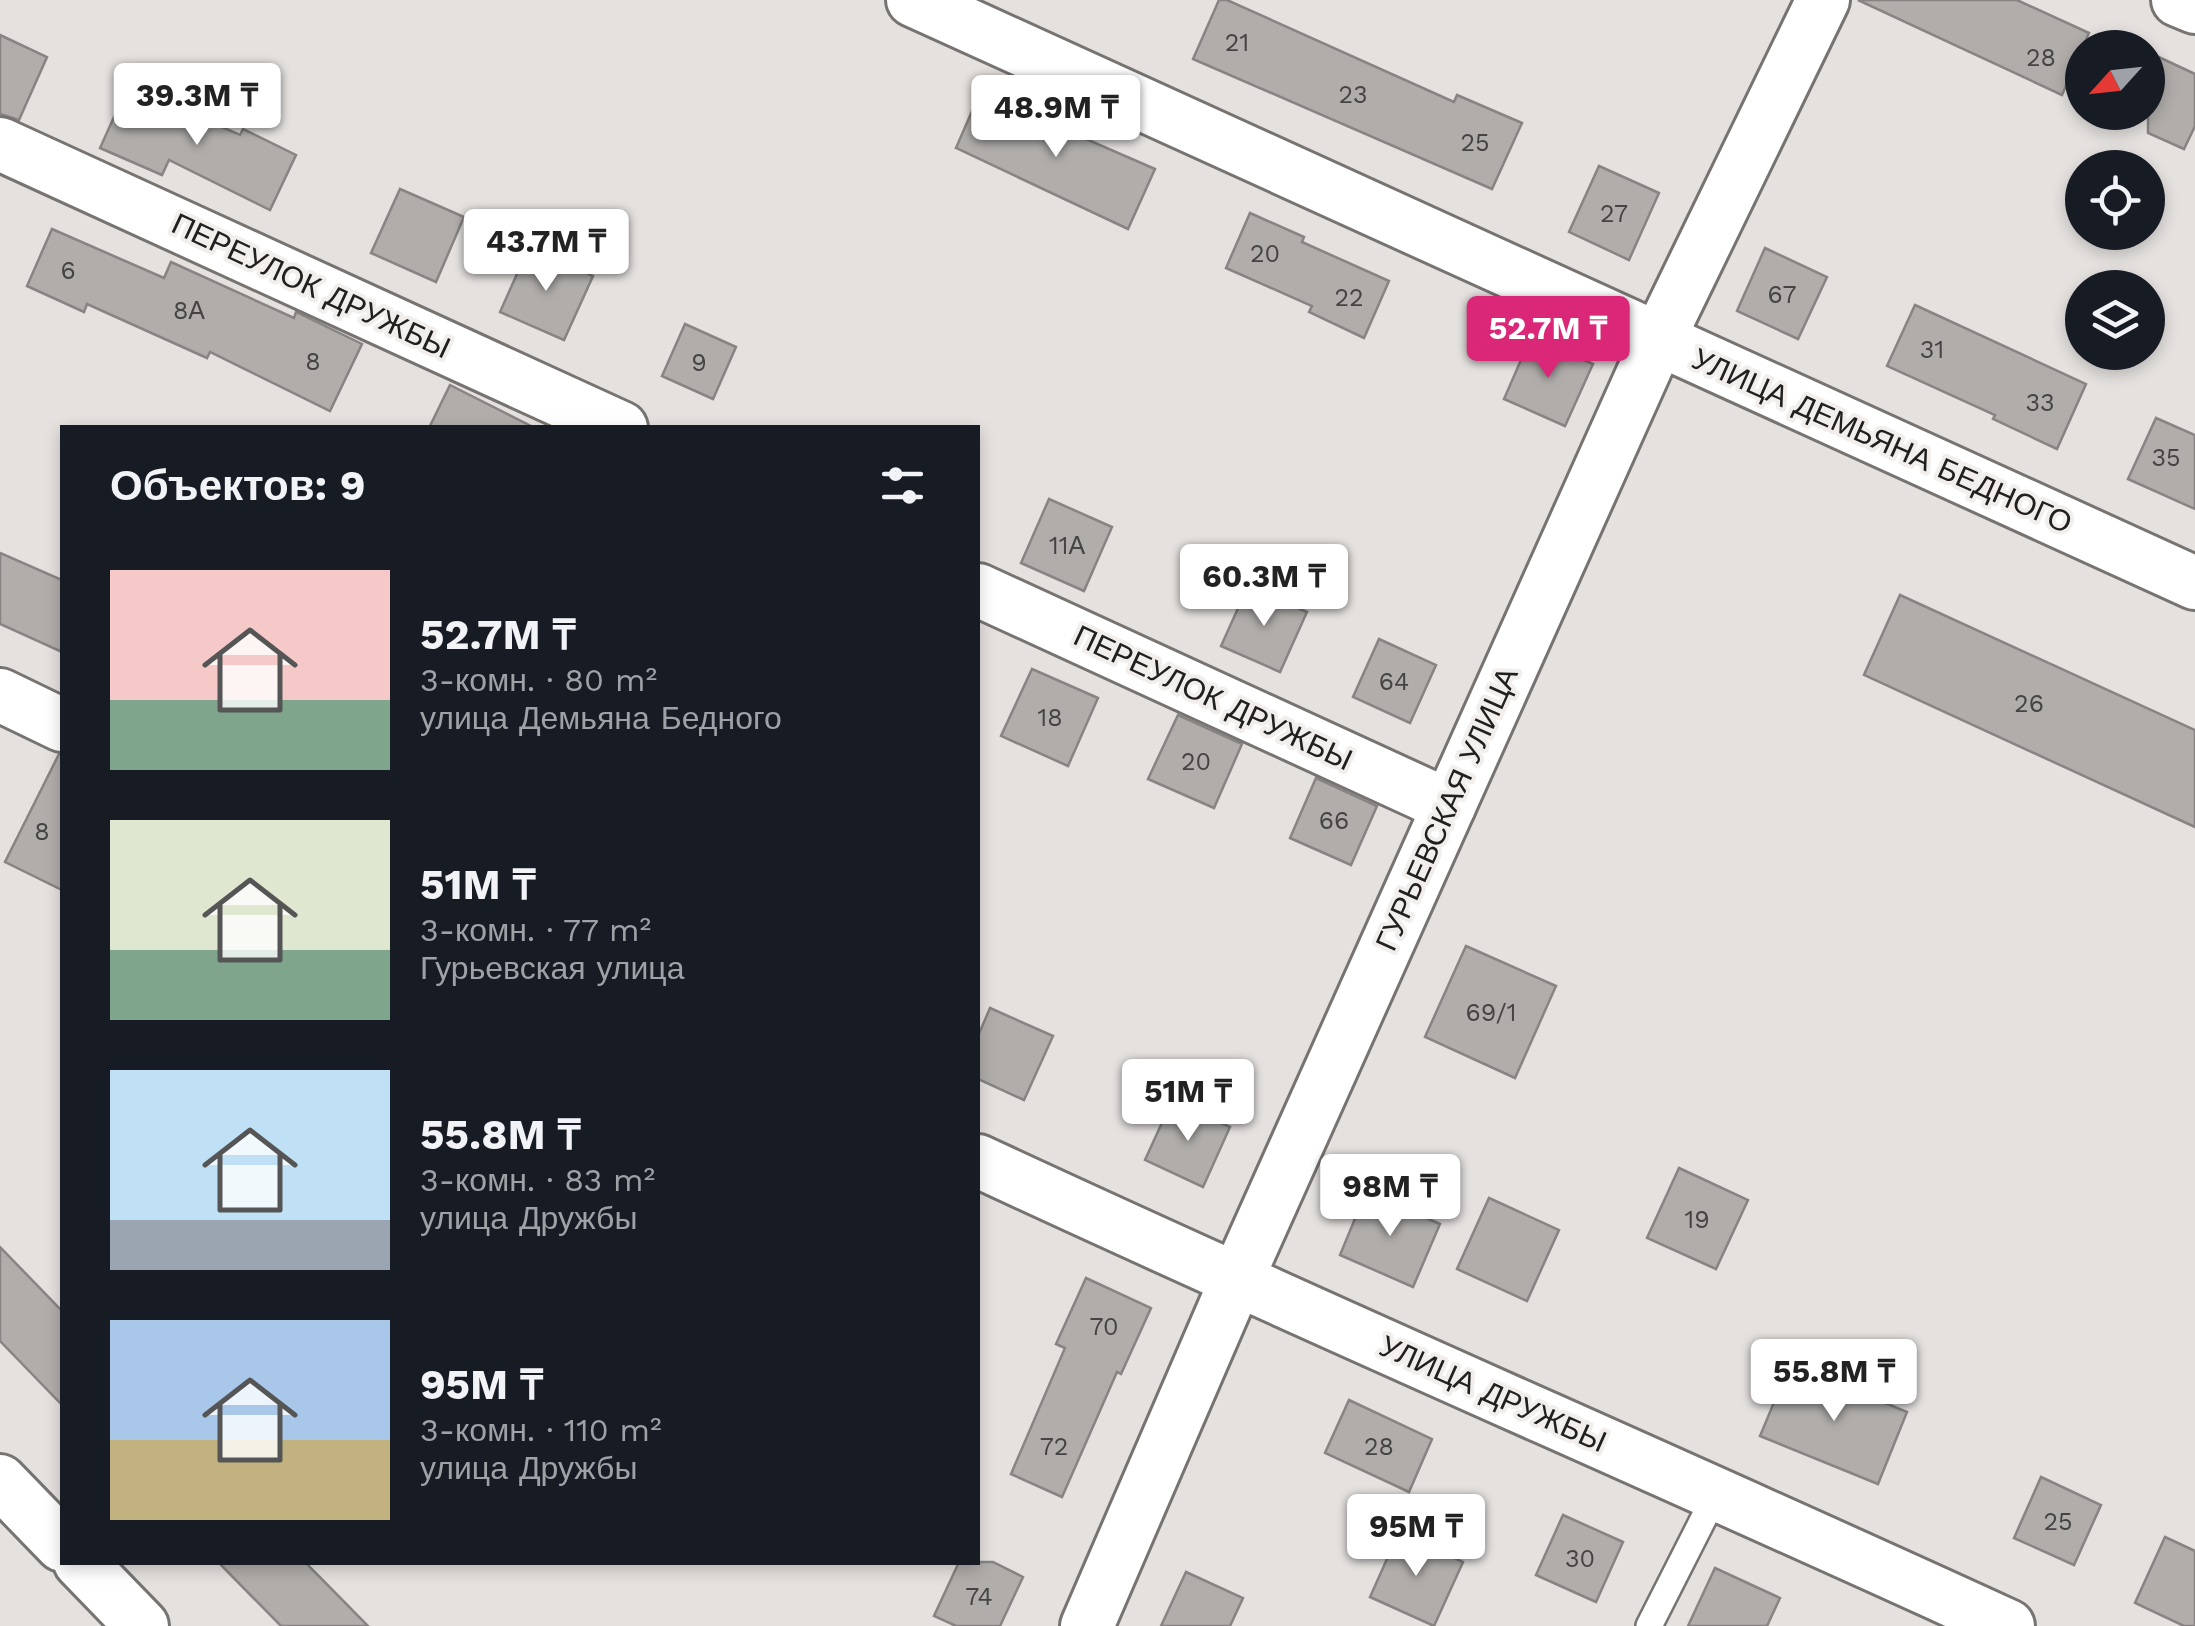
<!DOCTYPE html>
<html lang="ru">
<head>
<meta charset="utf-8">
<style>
  body { margin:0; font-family:"Work Sans",sans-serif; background:#242831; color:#f1f3f6; height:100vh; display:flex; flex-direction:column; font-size:38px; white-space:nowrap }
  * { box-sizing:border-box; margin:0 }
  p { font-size:32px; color:#9ea1a6 }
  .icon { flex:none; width:55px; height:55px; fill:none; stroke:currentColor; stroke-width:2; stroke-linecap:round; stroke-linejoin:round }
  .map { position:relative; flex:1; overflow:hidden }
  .side { position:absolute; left:60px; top:425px; width:920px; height:1140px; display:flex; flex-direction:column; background:#171b24; border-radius:0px; box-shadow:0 5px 15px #0003 }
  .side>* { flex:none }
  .needle { width:65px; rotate:243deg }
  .buttons { position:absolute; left:2065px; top:30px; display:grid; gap:20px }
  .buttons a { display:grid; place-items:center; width:100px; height:100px; border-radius:50%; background:#171b24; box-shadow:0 5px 15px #0003; font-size:50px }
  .price { position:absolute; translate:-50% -85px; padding:0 22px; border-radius:10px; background:#fff; color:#222; font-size:32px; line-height:65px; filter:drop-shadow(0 2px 5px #0008) }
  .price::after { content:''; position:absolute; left:50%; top:60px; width:30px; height:22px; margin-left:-15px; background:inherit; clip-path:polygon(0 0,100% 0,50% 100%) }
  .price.current { background:#db2777; color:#fff }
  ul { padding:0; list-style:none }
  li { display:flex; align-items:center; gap:30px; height:250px; padding:0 50px }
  li span { display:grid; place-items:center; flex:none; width:280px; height:200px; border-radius:0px; color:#555 }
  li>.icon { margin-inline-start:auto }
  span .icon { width:120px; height:120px; fill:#fffc; stroke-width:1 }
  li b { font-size:42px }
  h2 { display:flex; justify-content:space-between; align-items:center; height:120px; padding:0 50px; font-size:42px }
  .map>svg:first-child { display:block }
  .building { fill:#b0adab; stroke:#878483; stroke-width:2.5 }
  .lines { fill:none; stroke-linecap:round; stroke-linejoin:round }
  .lane-casing { stroke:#767371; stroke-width:30 }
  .street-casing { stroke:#767371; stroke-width:58 }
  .lane { stroke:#fff; stroke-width:25 }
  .street { stroke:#fff; stroke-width:52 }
  .labels { text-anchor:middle; stroke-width:8; stroke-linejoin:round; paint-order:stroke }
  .number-label { font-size:25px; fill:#454343 }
  .street-label { font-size:30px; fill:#212020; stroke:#f1eeec }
</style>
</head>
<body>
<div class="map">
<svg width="2195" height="1626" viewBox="0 0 2195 1626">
  <rect width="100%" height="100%" fill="#e4e1df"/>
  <g class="building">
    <polygon points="1219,0 1227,0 1454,102 1457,95 1522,123 1492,189 1193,59"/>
    <polygon points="1858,0 2017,0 2089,33 2062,95"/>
    <polygon points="0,35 47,57 19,120 0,114"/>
    <polygon points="2148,52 2195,74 2195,126 2184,149 2148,133"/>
    <polygon points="128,86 240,135 243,129 296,155 270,210 169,160 162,175 100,148"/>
    <polygon points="980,93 1155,169 1128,229 956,148"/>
    <polygon points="1599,166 1659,193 1629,260 1569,232"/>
    <polygon points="400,189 464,217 436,282 371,253"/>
    <polygon points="1250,213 1304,237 1302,242 1389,281 1364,338 1309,312 1312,306 1226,268"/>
    <polygon points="52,229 164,278 171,262 294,318 296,312 362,344 330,411 210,352 207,358 87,304 84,312 27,286"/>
    <polygon points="529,247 593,276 564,340 500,312"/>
    <polygon points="1765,248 1827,277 1798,339 1737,311"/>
    <polygon points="1915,305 2086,384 2057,449 1993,419 1995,415 1887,366"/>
    <polygon points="685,324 736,347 713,399 662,376"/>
    <polygon points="1531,337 1593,364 1565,426 1504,399"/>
    <polygon points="450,385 535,428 429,428"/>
    <polygon points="2156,418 2195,435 2195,509 2128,479"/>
    <polygon points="1049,499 1112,527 1084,591 1021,563"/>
    <polygon points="0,553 62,580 62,652 0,624"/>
    <polygon points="1248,586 1307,612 1280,672 1221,646"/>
    <polygon points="1900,595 2195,730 2195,827 1864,675"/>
    <polygon points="1379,639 1436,665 1410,723 1353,697"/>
    <polygon points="1032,669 1098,698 1068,766 1001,736"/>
    <polygon points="1178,715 1242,744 1214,808 1148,779"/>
    <polygon points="59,754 62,755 62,890 5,862"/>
    <polygon points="1316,778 1377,806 1351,865 1290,838"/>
    <polygon points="1466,946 1556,986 1515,1078 1425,1037"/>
    <polygon points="990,1008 1053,1036 1024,1100 978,1079 978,1036"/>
    <polygon points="1172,1101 1230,1127 1203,1187 1145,1160"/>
    <polygon points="1679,1168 1748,1200 1716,1269 1647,1238"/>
    <polygon points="1366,1192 1440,1224 1413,1287 1340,1255"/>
    <polygon points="1489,1198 1559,1230 1527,1301 1457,1269"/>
    <polygon points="0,1247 62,1311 62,1405 0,1341"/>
    <polygon points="1086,1278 1151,1308 1121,1374 1117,1372 1062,1497 1011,1474 1065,1348 1056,1344"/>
    <polygon points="1790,1364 1907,1412 1878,1484 1760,1436"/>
    <polygon points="1349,1400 1432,1439 1409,1492 1325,1453"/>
    <polygon points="2041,1477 2101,1505 2074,1565 2014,1538"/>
    <polygon points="1563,1515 1623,1542 1596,1602 1536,1575"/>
    <polygon points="1399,1532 1463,1562 1434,1626 1370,1597"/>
    <polygon points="2165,1537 2195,1551 2195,1626 2184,1626 2135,1603"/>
    <polygon points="218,1562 305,1562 368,1626 281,1626"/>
    <polygon points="959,1562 993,1562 1023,1577 1000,1626 956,1626 934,1616"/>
    <polygon points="1715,1568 1780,1598 1767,1626 1688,1626"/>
    <polygon points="1186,1572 1243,1598 1230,1626 1161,1626"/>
  </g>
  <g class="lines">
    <g class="lane-casing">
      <polyline id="lane" points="1649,1626 1717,1492"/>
    </g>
    <g class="street-casing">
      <g id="street">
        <polyline points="913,0 2195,583"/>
        <polyline points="2178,0 2195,7"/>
        <polyline points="0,144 621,428"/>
        <polyline points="978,590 1449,806"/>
        <polyline points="0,695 62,725"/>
        <path d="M978,1161C1319,1320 1666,1469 2008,1626"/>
        <polyline points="0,1481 62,1545"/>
        <polyline points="80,1562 142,1626"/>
        <polyline points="1087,1626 1236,1281 1658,340 1823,0"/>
      </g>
    </g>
    <use href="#lane" class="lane"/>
    <use href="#street" class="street"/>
  </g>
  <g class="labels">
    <g class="number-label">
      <text x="1237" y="51">21</text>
      <text x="2041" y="66">28</text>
      <text x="1353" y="103">23</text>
      <text x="1475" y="151">25</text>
      <text x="1614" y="222">27</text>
      <text x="1265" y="262">20</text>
      <text x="68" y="279">6</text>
      <text x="1782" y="303">67</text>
      <text x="1349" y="306">22</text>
      <text x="189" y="319">8А</text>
      <text x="1932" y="358">31</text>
      <text x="313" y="370">8</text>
      <text x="699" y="371">9</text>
      <text x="2040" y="411">33</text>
      <text x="2166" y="466">35</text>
      <text x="1067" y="554">11А</text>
      <text x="1394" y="690">64</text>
      <text x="2029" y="712">26</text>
      <text x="1050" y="726">18</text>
      <text x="1196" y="770">20</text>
      <text x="1334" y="829">66</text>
      <text x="42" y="840">8</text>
      <text x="1491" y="1021">69/1</text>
      <text x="1697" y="1228">19</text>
      <text x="1104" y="1335">70</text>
      <text x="1054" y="1455">72</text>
      <text x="1379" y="1455">28</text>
      <text x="2058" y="1530">25</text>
      <text x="1580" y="1567">30</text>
      <text x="979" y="1605">74</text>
    </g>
    <g class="street-label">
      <text transform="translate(311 286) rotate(25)" y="10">ПЕРЕУЛОК ДРУЖБЫ</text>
      <text transform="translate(1882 441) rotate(24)" y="10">УЛИЦА ДЕМЬЯНА БЕДНОГО</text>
      <text transform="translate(1213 698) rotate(25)" y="10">ПЕРЕУЛОК ДРУЖБЫ</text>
      <text transform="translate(1447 809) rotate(-66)" y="10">ГУРЬЕВСКАЯ УЛИЦА</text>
      <text transform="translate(1493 1394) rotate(24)" y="10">УЛИЦА ДРУЖБЫ</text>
    </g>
  </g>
</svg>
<div class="buttons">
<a><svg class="needle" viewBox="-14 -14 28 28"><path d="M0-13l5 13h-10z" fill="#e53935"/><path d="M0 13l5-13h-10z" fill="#9ea1a6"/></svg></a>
<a><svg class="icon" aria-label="locate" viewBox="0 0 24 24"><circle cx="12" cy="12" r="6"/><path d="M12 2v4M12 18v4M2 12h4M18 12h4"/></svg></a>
<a><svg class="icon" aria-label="layers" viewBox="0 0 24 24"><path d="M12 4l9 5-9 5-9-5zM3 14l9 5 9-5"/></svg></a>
</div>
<b class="price" style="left:197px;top:148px">39.3M ₸</b>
<b class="price" style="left:1056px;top:160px">48.9M ₸</b>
<b class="price" style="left:546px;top:294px">43.7M ₸</b>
<b class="price current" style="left:1548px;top:381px">52.7M ₸</b>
<b class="price" style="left:1264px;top:629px">60.3M ₸</b>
<b class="price" style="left:1188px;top:1144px">51M ₸</b>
<b class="price" style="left:1390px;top:1239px">98M ₸</b>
<b class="price" style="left:1834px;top:1424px">55.8M ₸</b>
<b class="price" style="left:1416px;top:1579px">95M ₸</b>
<section class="side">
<h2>Объектов: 9<svg class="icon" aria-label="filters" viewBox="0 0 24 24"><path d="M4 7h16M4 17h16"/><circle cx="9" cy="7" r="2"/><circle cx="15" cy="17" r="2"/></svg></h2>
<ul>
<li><span style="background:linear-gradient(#f6c9c9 65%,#7fa58c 0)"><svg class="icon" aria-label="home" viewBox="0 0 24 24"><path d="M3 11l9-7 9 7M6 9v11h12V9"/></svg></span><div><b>52.7M ₸</b><p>3-комн. · 80 m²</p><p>улица Демьяна Бедного</p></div></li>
<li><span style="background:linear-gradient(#dfe7d0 65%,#7fa58c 0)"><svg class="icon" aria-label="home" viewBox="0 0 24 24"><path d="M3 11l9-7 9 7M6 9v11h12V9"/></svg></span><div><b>51M ₸</b><p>3-комн. · 77 m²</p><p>Гурьевская улица</p></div></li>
<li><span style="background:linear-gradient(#bfe0f5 75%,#9aa5b1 0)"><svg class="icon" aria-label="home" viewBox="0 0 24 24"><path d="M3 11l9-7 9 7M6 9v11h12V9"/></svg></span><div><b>55.8M ₸</b><p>3-комн. · 83 m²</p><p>улица Дружбы</p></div></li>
<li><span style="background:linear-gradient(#a9c7e8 60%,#c2b280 0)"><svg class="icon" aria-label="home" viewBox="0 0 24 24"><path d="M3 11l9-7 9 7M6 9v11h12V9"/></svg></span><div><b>95M ₸</b><p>3-комн. · 110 m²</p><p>улица Дружбы</p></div></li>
</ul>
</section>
</div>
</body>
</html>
